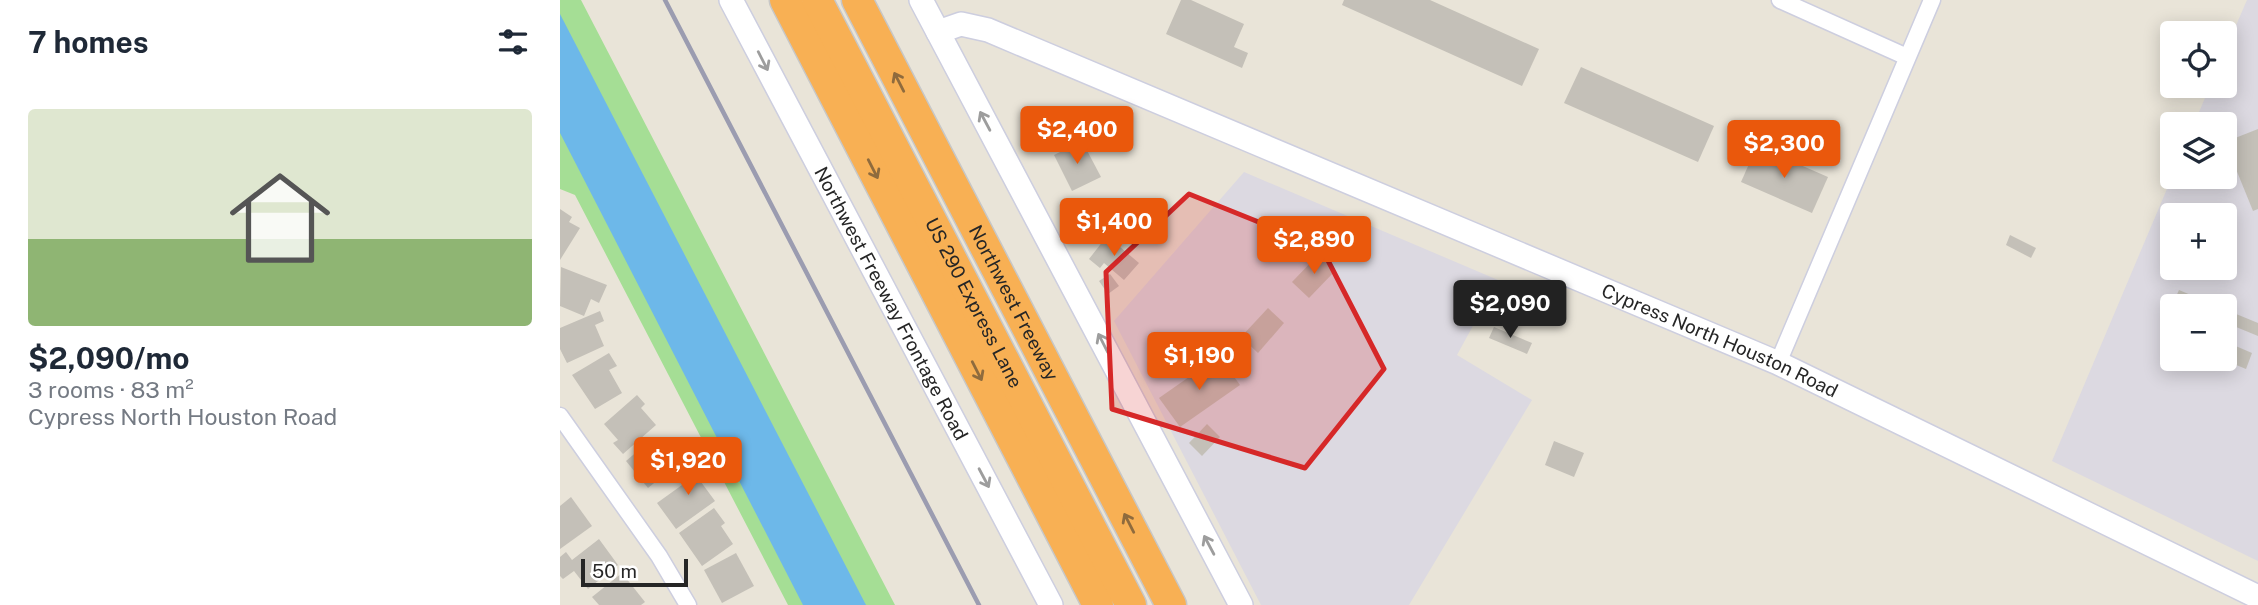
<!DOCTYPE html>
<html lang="en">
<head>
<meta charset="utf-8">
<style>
  body { margin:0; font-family:"Public Sans",sans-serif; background:#f6f6f7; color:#1f2937; height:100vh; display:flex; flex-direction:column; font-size:26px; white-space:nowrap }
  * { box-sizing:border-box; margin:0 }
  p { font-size:23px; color:#747a83 }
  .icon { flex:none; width:38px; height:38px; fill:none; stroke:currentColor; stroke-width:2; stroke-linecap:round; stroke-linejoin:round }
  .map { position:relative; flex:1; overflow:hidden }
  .sheet { display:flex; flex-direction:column; background:#fff; width:560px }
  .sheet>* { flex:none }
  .tools { position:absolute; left:1600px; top:21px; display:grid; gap:14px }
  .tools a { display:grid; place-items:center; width:77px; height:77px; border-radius:7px; background:#fff; box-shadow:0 4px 18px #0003; font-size:35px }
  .scale { position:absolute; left:21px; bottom:18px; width:107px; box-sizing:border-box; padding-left:7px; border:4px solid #262626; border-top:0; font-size:19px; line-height:24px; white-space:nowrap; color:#262626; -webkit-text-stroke:5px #fff; paint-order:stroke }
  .price { position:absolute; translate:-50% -60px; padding:0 16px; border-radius:7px; background:#ea580c; color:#fff; font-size:23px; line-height:46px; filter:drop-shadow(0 2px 4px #0008) }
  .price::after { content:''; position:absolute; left:50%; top:42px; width:21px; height:16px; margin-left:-10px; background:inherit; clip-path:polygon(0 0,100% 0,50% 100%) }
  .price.active { background:#222; color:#fff }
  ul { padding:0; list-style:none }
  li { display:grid; align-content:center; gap:14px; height:371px; padding:0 28px }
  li+li { border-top:2px solid #e0e1e3 }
  li span { display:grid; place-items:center; height:217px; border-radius:7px; color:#555 }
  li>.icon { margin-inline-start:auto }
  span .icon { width:126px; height:126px; fill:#fffc; stroke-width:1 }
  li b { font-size:30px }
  h2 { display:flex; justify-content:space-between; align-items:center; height:84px; padding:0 28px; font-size:30px }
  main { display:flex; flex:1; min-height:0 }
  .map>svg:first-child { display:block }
  .industrial { fill:#dcd9e1; fill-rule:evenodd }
  .green { fill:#a5de95 }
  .water { fill:#6db8e9 }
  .building { fill:#c4c0b8 }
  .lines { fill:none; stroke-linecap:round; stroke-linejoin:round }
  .minor-casing { stroke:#cdcedf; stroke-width:19 }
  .secondary-casing { stroke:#cdcedf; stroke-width:26 }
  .motorway-casing { stroke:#c7c7c7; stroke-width:33 }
  .minor { stroke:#fff; stroke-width:16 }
  .secondary { stroke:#fff; stroke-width:23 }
  .motorway { stroke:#f8b054; stroke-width:30 }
  .rail { stroke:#9b9cb0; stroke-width:4.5 }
  .oneway { stroke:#9d9d9d }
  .oneway2 { stroke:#8f6b3d }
  .marked { fill:#d62828; fill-opacity:0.2; stroke:#d62828; stroke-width:5; stroke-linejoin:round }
  .labels { text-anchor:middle; stroke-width:5; stroke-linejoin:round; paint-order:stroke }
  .street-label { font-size:19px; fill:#262626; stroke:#fff }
</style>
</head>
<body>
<main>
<section class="sheet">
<h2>7 homes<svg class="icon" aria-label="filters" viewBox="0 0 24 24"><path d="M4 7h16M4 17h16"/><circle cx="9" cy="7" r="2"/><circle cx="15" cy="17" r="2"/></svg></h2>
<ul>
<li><span style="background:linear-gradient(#dfe7d0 60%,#8fb573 0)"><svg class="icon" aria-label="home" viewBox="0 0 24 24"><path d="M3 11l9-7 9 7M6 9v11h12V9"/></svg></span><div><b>$2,090/mo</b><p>3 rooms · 83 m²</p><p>Cypress North Houston Road</p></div></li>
</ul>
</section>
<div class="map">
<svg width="1698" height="605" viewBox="0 0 1698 605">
  <rect width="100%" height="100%" fill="#e9e4d8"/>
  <g class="industrial">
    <path d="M1687,0H1698V561L1492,461L1612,177H1664V124H1634L1650,86H1664V53ZM1612,215H1664V268H1612ZM1612,306H1664V359H1612Z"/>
    <polygon points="684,172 938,280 897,355 972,400 849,605 701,605 554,321"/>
  </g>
  <polygon class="green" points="0,0 21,0 335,605 228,605 15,195 0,189"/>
  <polygon class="water" points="0,14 306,605 243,605 0,133"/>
  <g class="building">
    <polygon points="621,0 631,0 684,24 674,47 688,53 682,68 606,34"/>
    <polygon points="784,0 870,0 979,49 962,86 782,5"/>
    <polygon points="1021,67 1154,126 1138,162 1004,103"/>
    <polygon points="1698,129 1698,209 1693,211 1665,142"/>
    <polygon points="522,141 541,177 512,191 494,155"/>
    <polygon points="1197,146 1268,177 1252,213 1181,182"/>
    <polygon points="0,209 12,217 9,222 20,228 0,260"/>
    <polygon points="1450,235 1476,248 1471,258 1446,245"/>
    <polygon points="547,236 579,263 564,280 544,263 540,268 529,259"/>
    <polygon points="758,255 775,271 749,298 732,282"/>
    <polygon points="1,267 47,285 39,303 31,299 24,316 0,306"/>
    <polygon points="550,274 559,286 548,294 539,281"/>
    <polygon points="1619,290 1657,306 1627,306 1614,301"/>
    <polygon points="708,308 724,323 698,353 681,337"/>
    <polygon points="1664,309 1698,323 1698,336 1664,322"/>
    <polygon points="40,311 44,321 35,325 44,346 7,363 0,349 0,328"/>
    <polygon points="1608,317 1612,318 1612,337 1602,333"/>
    <polygon points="934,327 972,343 967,354 929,338"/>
    <polygon points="1664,341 1692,353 1686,369 1664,360"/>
    <polygon points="49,353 57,366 49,370 62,393 35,409 12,375"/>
    <polygon points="659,356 680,385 620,427 599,398"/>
    <polygon points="77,395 85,404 81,408 96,425 63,454 53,443 58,440 44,424"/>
    <polygon points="647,424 660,437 642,456 629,443"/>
    <polygon points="994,441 1024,453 1014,477 985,465"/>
    <polygon points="87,443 110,470 88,488 66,461"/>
    <polygon points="138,461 149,476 141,482 155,501 116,529 97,503 129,480 123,471"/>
    <polygon points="11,497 32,526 0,549 0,506"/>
    <polygon points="154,508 165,523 161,526 173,544 142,566 119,533"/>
    <polygon points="39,539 58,565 28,589 14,571 3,579 0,576 0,557 6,552 12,560"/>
    <polygon points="176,553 194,586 162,603 144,570"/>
    <polygon points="62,573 85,602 81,605 39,605 32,597"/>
  </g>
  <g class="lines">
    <g class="minor-casing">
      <g id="minor">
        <polyline points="1220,0 1347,57"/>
        <polyline points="1218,363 1372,0"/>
        <polyline points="0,416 99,556 128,605"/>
      </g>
    </g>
    <g class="secondary-casing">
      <g id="secondary">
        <path id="s1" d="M171,0L491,605"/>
        <polyline points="361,0 681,605"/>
        <path id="s2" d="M378,32L401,24L428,30L1218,363L1698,597"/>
      </g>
    </g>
    <g class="motorway-casing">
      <g id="motorway">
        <polyline points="225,0 538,605"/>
        <path id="s3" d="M257,0L571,605"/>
        <path id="s4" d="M297,0L611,605"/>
      </g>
    </g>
    <use href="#minor" class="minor"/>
    <use href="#secondary" class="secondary"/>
    <use href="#motorway" class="motorway"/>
    <polyline class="rail" points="105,0 419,605"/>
  </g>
  <defs><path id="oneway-shaft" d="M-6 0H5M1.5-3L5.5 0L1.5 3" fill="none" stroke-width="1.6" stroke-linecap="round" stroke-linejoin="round" transform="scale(1.75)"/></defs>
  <g class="oneway">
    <use href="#oneway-shaft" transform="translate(203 61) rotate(63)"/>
    <use href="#oneway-shaft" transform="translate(425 121) rotate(-118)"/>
    <use href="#oneway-shaft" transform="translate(543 343) rotate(-117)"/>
    <use href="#oneway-shaft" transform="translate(424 478) rotate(62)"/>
    <use href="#oneway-shaft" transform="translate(649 545) rotate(-118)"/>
  </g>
  <g class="oneway2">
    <use href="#oneway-shaft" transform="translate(339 82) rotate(-117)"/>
    <use href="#oneway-shaft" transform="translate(313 169) rotate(63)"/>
    <use href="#oneway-shaft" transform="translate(417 371) rotate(63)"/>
    <use href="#oneway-shaft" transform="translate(569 523) rotate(-117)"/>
  </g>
  <path class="marked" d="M629,194L761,247L824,369L745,468L552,409L546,272Z"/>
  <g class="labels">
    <g class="street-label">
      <text dy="7" stroke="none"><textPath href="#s3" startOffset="341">US 290 Express Lane</textPath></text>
      <text dy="7" stroke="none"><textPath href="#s4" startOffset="341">Northwest Freeway</textPath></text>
      <text dy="7" stroke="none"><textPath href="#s1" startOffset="343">Northwest Freeway Frontage Road</textPath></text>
      <text dy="7" stroke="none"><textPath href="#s2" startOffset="847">Cypress North Houston Road</textPath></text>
    </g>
  </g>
</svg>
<div class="tools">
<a><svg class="icon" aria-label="locate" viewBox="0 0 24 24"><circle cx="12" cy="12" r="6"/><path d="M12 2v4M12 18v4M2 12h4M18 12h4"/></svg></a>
<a><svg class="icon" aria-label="layers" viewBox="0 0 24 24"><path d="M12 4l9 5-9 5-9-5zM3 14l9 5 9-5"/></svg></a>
<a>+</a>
<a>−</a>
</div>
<div class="scale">50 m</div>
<b class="price" style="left:517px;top:166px">$2,400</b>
<b class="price" style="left:1224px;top:180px">$2,300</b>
<b class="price" style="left:554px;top:258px">$1,400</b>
<b class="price" style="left:754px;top:276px">$2,890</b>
<b class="price active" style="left:950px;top:340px">$2,090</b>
<b class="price" style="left:639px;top:392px">$1,190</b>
<b class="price" style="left:128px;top:497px">$1,920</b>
</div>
</main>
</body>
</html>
